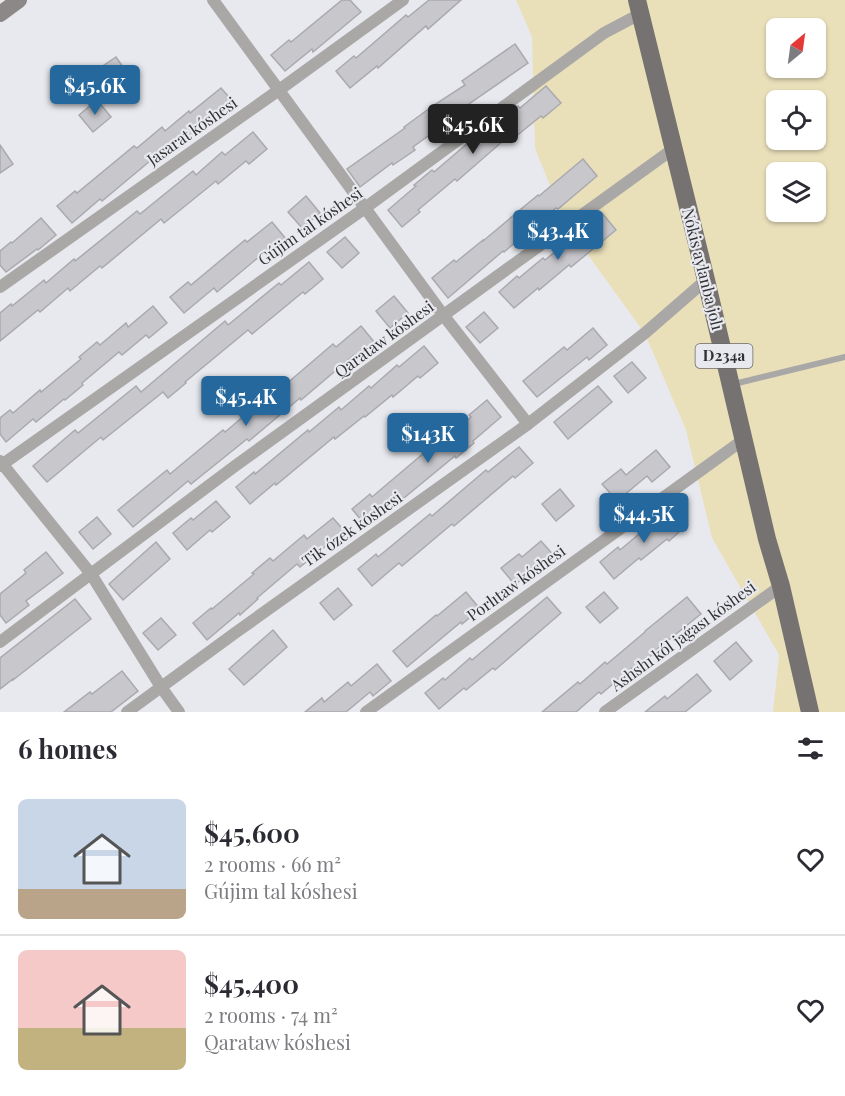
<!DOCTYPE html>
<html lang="en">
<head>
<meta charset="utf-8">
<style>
  body { margin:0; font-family:"Playfair Display",serif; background:#f2f2f3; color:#2b2b33; height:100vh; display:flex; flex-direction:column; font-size:22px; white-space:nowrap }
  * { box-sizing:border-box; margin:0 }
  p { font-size:20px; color:#7c7c81 }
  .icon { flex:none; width:33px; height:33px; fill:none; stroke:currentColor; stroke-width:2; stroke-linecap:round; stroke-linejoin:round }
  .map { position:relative; height:712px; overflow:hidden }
  .details { display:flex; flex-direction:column; background:#fff; flex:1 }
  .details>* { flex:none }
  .needle { width:39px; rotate:29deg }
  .tools { position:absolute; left:766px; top:18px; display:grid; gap:12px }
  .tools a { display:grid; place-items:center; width:60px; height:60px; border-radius:9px; background:#fff; box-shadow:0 2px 4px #0004; font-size:30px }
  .price { position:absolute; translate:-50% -51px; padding:0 14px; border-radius:6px; background:#24689d; color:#fff; font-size:20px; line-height:39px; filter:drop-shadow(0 2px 3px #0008) }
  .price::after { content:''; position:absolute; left:50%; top:36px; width:18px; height:14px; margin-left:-9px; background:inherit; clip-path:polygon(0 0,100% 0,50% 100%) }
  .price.active { background:#222; color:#fff }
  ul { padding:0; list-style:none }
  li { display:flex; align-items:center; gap:18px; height:150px; padding:0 18px }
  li+li { border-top:2px solid #e1e1e2 }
  li span { display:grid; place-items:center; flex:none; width:168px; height:120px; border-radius:9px; color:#555 }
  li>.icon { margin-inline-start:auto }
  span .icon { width:72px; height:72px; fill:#fffc; stroke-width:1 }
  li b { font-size:26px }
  h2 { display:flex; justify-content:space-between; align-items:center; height:72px; padding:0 18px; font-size:26px }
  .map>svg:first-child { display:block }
  .sand { fill:#e9e0ba; fill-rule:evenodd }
  .building { fill:#c8c7cc; stroke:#aaaaae; stroke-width:1.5 }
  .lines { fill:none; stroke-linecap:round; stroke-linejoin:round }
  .lane { stroke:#aaa8a7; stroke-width:6 }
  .street { stroke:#aaa8a7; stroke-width:12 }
  .secondary { stroke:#8c8888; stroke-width:16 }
  .primary { stroke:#767271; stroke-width:18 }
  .labels { text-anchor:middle; stroke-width:4.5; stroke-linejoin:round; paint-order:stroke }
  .shield { fill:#e8e9ee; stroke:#68686b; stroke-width:1.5 }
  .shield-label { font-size:15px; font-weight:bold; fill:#313133 }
  .street-label { font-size:16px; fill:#313133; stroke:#e8e9ee }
</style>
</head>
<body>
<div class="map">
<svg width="845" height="712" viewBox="0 0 845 712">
  <rect width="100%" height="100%" fill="#e8e9ee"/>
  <path class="sand" d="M516,0H845V712H773L779,655L712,538L686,430L645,334L565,223L535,148L532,37ZM777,28H816V68H777ZM777,100H816V140H777ZM777,172H816V212H777Z"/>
  <g class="building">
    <polygon points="342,0 350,0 361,12 313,52 312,49 285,71 271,55 289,40 291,42"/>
    <polygon points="429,0 461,0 428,29 426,26 378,68 377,66 350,88 336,71 354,56 356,58 406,15 408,17"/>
    <polygon points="515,44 528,63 469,104 472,108 450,123 449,121 413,147 415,150 393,165 392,163 360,187 347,169 405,128 404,127 434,105 465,85 462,81"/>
    <polygon points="116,57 130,77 101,96 88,76"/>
    <polygon points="546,86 561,103 543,118 541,116 514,138 511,134 457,181 455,179 418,210 420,212 402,227 388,210 416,186 414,185 432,170 434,172 469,142 488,128 489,130 518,106 520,108"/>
    <polygon points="221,88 235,104 217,119 215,117 185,143 182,139 158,159 156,156 102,201 100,199 72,223 57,206 75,191 77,193 134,146 137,148 162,127 165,131 189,111 190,113"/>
    <polygon points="97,100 111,117 93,132 79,115"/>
    <polygon points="253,132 267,149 249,164 246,161 218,184 216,181 164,223 161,219 102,268 100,266 70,291 68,288 40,312 38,310 0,341 0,313 11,304 12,306 44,280 46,283 74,259 75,261 137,211 140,214 193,171 196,175 222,152 225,155"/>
    <polygon points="0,145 13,164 0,173"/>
    <polygon points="583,159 597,176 558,209 556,208 504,252 503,251 448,298 432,278 454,260 456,262 483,240 483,241 538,195 539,196"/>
    <polygon points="306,196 320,213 302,228 288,212"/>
    <polygon points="602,213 616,230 571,267 569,265 539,290 538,288 514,308 499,292 517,276 519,278 543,258 545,260"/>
    <polygon points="41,218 56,235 38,250 37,249 6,272 0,265 0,251 11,242 12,243"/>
    <polygon points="272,222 286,239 268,254 266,251 217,292 214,288 184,313 170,297 188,282 191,285 245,240 247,242"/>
    <polygon points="345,237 359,253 342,268 327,252"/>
    <polygon points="309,262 323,279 305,294 303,292 252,334 248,330 185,382 186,383 168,398 163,392 103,440 101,437 47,482 33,466 75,430 78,433 136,386 141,392 225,321 228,325 279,283 281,285"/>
    <polygon points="394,296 408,313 390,328 376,311"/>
    <polygon points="153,306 167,323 149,338 146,335 122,355 119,352 82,383 83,385 65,400 64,399 36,422 33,419 6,442 0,434 0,418 10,410 13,413 40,390 41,392 81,359 79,357 97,342 100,345 126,323 128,327"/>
    <polygon points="484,312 498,328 480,343 466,327"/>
    <polygon points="361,326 375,343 357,358 354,355 301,400 300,398 249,441 247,439 191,484 188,481 133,527 118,510 167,470 170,474 223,430 225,432 276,389 278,391 333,344 336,347"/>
    <polygon points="593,328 607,345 589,360 587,357 537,397 523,381 564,347 567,350"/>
    <polygon points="424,346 438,363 420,378 418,376 393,397 392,395 365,417 364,416 335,439 334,437 276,485 275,483 250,504 236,487 254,472 255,474 308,430 309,432 339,407 341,410 369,386 371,388 397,365 399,367"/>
    <polygon points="632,362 646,378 628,393 614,376"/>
    <polygon points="598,386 612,402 568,439 554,422"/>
    <polygon points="487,400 501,417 473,441 474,443 456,458 455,456 399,502 397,500 366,526 352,509 370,494 372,497 431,447 433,449 471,417 469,415"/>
    <polygon points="519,447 533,463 515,478 513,476 454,526 452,524 402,566 399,563 372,586 358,569 376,554 378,557 430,514 432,516 486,470 488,472"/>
    <polygon points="656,450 670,467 652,482 647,476 617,501 602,484 621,469 626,475"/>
    <polygon points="560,489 574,506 556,521 542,504"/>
    <polygon points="216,501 230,517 212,532 210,530 187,550 173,533 191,518 193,520"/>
    <polygon points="672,509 687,525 669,541 667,539 641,560 639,558 614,579 600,562 618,547 620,550 645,529 647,531"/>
    <polygon points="97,517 111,534 93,549 79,532"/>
    <polygon points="333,518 347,534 329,549 326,546 300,567 297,564 257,598 258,599 240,615 239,613 207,640 193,623 211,608 212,609 254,574 252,573 270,558 273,561 304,535 307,539"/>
    <polygon points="541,541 556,558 538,573 534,569 515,585 501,568 519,554 522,557"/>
    <polygon points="156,542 170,559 123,600 109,584"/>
    <polygon points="46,552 63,573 26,601 29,605 6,623 0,615 0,594 26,573 24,570"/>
    <polygon points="338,588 352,605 334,620 320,603"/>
    <polygon points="466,592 480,609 462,624 461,622 407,667 393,651 436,615 437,616"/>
    <polygon points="604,592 618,608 600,623 586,607"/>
    <polygon points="547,597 561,613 495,670 493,668 466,690 464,688 439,709 425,693 443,678 445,680 470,658 472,660"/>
    <polygon points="687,597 701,614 651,654 652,655 634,670 632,668 601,694 599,692 576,712 542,712 578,682 580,684 605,662 607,664 645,632 645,631"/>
    <polygon points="75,599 91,619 13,680 13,679 0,689 0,658"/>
    <polygon points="161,618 176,635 158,650 143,633"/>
    <polygon points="273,630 287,647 244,685 229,669"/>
    <polygon points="736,642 752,661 730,680 714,661"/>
    <polygon points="377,664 391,681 373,696 370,692 346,712 305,712 322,698 324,702 348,682 351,686"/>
    <polygon points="122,671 138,691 111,712 64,712 90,692 92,694"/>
    <polygon points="697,674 711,691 685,712 645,712 665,696 667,699"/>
  </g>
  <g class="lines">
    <polyline class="lane" points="734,384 845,357"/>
    <g class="street">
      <polyline points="213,0 444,316 528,424"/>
      <polyline points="0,287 279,90 403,0"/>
      <polyline points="0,461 91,574 161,687 179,712"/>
      <polyline points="0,466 365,208 604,33 640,14"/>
      <polyline points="0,642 235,466 673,149"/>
      <polyline points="127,712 235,633 528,424 645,333 706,280"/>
      <polyline points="366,712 743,440"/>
      <polyline points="605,712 781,586"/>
    </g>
    <polyline class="secondary" points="0,14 19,0"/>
    <polyline class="primary" points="637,0 706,280 767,539 781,586 810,712"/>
  </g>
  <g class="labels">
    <rect class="shield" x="695.5" y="344" width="57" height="24" rx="4.5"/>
    <g class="shield-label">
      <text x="724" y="361">D234a</text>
    </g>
    <g class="street-label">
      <text transform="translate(192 131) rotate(-35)" y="6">Jasarat kóshesi</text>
      <text transform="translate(310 226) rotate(-35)" y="6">Gújim tal kóshesi</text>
      <text transform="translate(703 269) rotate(76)" y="6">Nókis aylanba jolı</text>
      <text transform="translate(384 339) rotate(-36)" y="6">Qarataw kóshesi</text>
      <text transform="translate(352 529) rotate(-35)" y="6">Tik ózek kóshesi</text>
      <text transform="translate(516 583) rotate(-36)" y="6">Porlıtaw kóshesi</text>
      <text transform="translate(683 636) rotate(-36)" y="6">Ashshı kól jaǵası kóshesi</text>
    </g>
  </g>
</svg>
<div class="tools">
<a><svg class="needle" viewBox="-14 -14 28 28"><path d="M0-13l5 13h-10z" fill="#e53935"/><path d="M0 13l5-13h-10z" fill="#7c7c81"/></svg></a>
<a><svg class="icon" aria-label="locate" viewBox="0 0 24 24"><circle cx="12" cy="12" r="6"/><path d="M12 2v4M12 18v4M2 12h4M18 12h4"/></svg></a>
<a><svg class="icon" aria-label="layers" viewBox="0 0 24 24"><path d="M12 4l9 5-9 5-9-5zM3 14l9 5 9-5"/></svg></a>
</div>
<b class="price" style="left:95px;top:116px">$45.6K</b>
<b class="price active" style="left:473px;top:155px">$45.6K</b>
<b class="price" style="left:558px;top:261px">$43.4K</b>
<b class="price" style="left:246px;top:427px">$45.4K</b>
<b class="price" style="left:428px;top:464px">$143K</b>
<b class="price" style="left:644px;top:544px">$44.5K</b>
</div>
<section class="details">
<h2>6 homes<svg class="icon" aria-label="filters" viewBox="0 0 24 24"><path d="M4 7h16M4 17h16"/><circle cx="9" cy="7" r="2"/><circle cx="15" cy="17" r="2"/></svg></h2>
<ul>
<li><span style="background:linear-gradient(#c9d6e8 75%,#b9a48a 0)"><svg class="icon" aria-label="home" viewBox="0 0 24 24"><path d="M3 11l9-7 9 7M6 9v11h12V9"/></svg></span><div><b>$45,600</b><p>2 rooms · 66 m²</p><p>Gújim tal kóshesi</p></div><svg class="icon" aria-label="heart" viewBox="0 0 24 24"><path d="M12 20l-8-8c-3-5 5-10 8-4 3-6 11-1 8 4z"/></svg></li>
<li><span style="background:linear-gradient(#f6c9c9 65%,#c2b280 0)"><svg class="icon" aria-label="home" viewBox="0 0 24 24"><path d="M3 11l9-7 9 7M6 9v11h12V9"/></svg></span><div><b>$45,400</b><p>2 rooms · 74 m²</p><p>Qarataw kóshesi</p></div><svg class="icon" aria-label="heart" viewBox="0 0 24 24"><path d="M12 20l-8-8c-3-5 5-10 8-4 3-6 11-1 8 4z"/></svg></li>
</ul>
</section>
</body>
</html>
